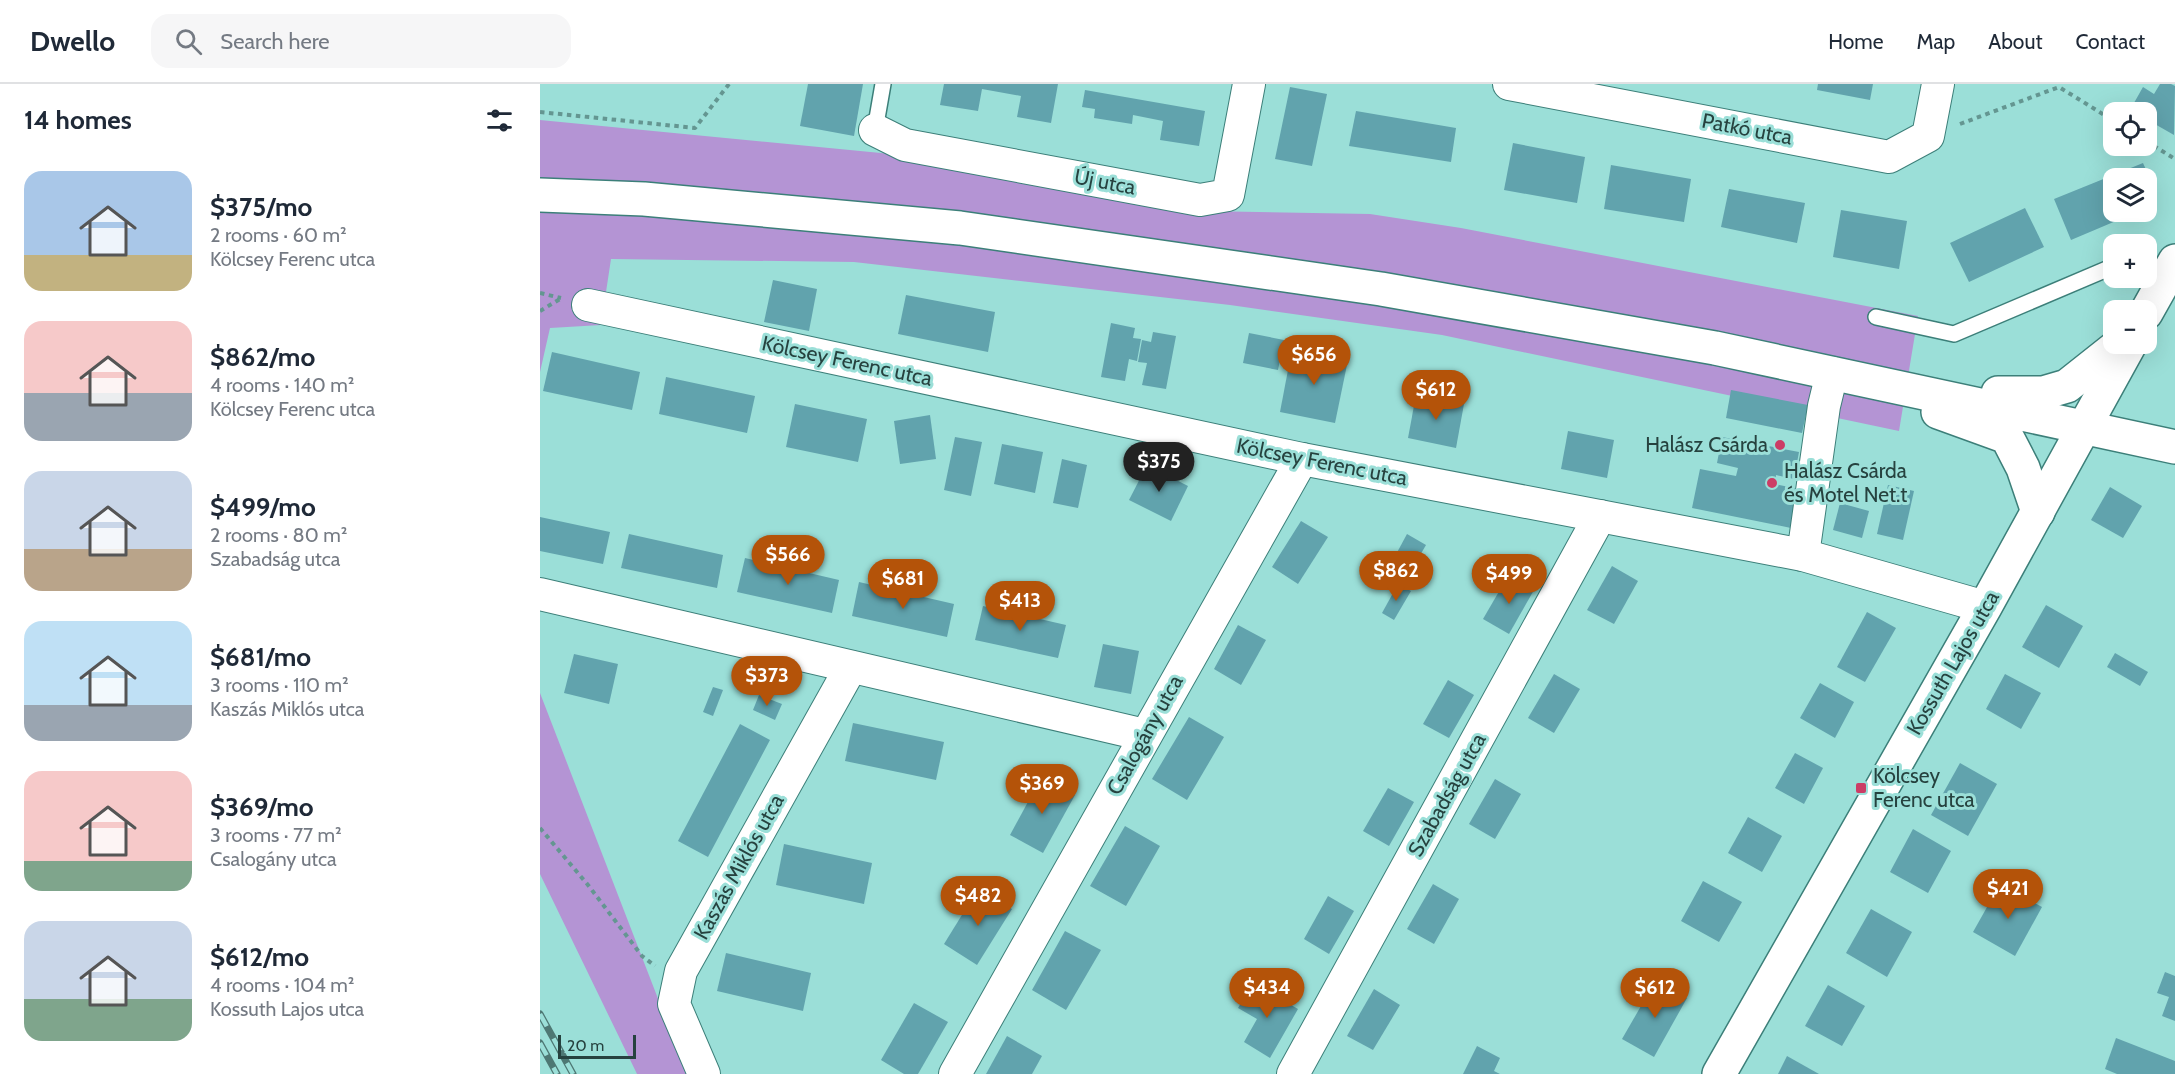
<!DOCTYPE html>
<html lang="en">
<head>
<meta charset="utf-8">
<style>
  body { margin:0; font-family:Cabin,sans-serif; background:#f6f6f7; color:#1f2937; height:100vh; display:flex; flex-direction:column; font-size:22px; white-space:nowrap }
  * { box-sizing:border-box; margin:0 }
  p { font-size:20px; color:#747a83 }
  .icon { flex:none; width:33px; height:33px; fill:none; stroke:currentColor; stroke-width:2; stroke-linecap:round; stroke-linejoin:round }
  .map { position:relative; flex:1; overflow:hidden }
  .details { display:flex; flex-direction:column; background:#fff; width:540px }
  .details>* { flex:none }
  .controls { position:absolute; left:1563px; top:18px; display:grid; gap:12px }
  .controls a { display:grid; place-items:center; width:54px; height:54px; border-radius:12px; background:#fff; box-shadow:0 6px 24px #0002; font-size:30px }
  .scale { position:absolute; left:18px; bottom:15px; width:78px; box-sizing:border-box; padding-left:6px; border:3px solid #26423f; border-top:0; font-size:16px; line-height:21px; white-space:nowrap; color:#26423f; -webkit-text-stroke:4px #9bdfd8; paint-order:stroke }
  .price { position:absolute; translate:-50% -51px; padding:0 14px; border-radius:21px; background:#b45309; color:#fff; font-size:20px; line-height:39px; filter:drop-shadow(0 2px 3px #0008) }
  .price::after { content:''; position:absolute; left:50%; top:36px; width:18px; height:14px; margin-left:-9px; background:inherit; clip-path:polygon(0 0,100% 0,50% 100%) }
  .price.selected { background:#222; color:#fff }
  ul { padding:0; list-style:none }
  li { display:flex; align-items:center; gap:18px; height:150px; padding:0 24px }
  li span { display:grid; place-items:center; flex:none; width:168px; height:120px; border-radius:18px; color:#555 }
  li>.icon { margin-inline-start:auto }
  span .icon { width:72px; height:72px; fill:#fffc; stroke-width:1 }
  li b { font-size:26px }
  h2 { display:flex; justify-content:space-between; align-items:center; height:72px; padding:0 24px; font-size:26px }
  header { display:flex; align-items:center; gap:36px; box-sizing:border-box; height:84px; padding:0 30px; background:#fff; border-bottom:2px solid #e0e1e3 }
  header strong { font-size:28px }
  nav { display:flex; gap:33px; margin-inline-start:auto; font-size:21px }
  .search { width:420px; height:54px; background:#f6f6f7; display:flex; align-items:center; gap:15px; box-sizing:border-box; padding:0 21px; border-radius:18px; color:#747a83; font-size:22px }
  main { display:flex; flex:1; min-height:0 }
  .map>svg:first-child { display:block }
  .green { fill:#b494d4 }
  .building { fill:#61a3ad }
  .lines { fill:none; stroke-linecap:round; stroke-linejoin:round }
  .lane-casing { stroke:#3c7f79; stroke-width:18 }
  .street-casing { stroke:#3c7f79; stroke-width:34 }
  .secondary-casing { stroke:#3c7f79; stroke-width:36 }
  .path { stroke:#649691; stroke-width:4; stroke-dasharray:4.5 4.5; stroke-linecap:butt }
  .lane { stroke:#fff; stroke-width:15 }
  .street { stroke:#fff; stroke-width:32 }
  .secondary { stroke:#fff; stroke-width:33 }
  .rail-casing { stroke:#4e7874; stroke-width:7 }
  .rail { stroke:#9bdfd8; stroke-width:4.5; stroke-dasharray:14; stroke-linecap:butt }
  .poi-dot { fill:#cc3d66; stroke:#9bdfd8; stroke-width:2 }
  .labels { text-anchor:middle; stroke-width:6; stroke-linejoin:round; paint-order:stroke }
  .street-label { font-size:21px; fill:#26423f; stroke:#9bdfd8 }
  .poi-label { font-size:21px; fill:#26423f; stroke:#9bdfd8; text-anchor:start }
</style>
</head>
<body>
<header>
<strong>Dwello</strong>
<div class="search"><svg class="icon" aria-label="search" viewBox="0 0 24 24"><circle cx="10" cy="10" r="6"/><path d="M15 15l6 6"/></svg>Search here</div>
<nav><a>Home</a><a>Map</a><a>About</a><a>Contact</a></nav>
</header>
<main>
<section class="details">
<h2>14 homes<svg class="icon" aria-label="filters" viewBox="0 0 24 24"><path d="M4 7h16M4 17h16"/><circle cx="9" cy="7" r="2"/><circle cx="15" cy="17" r="2"/></svg></h2>
<ul>
<li><span style="background:linear-gradient(#a9c7e8 70%,#c2b280 0)"><svg class="icon" aria-label="home" viewBox="0 0 24 24"><path d="M3 11l9-7 9 7M6 9v11h12V9"/></svg></span><div><b>$375/mo</b><p>2 rooms · 60 m²</p><p>Kölcsey Ferenc utca</p></div></li>
<li><span style="background:linear-gradient(#f6c9c9 60%,#9aa5b1 0)"><svg class="icon" aria-label="home" viewBox="0 0 24 24"><path d="M3 11l9-7 9 7M6 9v11h12V9"/></svg></span><div><b>$862/mo</b><p>4 rooms · 140 m²</p><p>Kölcsey Ferenc utca</p></div></li>
<li><span style="background:linear-gradient(#c9d6e8 65%,#b9a48a 0)"><svg class="icon" aria-label="home" viewBox="0 0 24 24"><path d="M3 11l9-7 9 7M6 9v11h12V9"/></svg></span><div><b>$499/mo</b><p>2 rooms · 80 m²</p><p>Szabadság utca</p></div></li>
<li><span style="background:linear-gradient(#bfe0f5 70%,#9aa5b1 0)"><svg class="icon" aria-label="home" viewBox="0 0 24 24"><path d="M3 11l9-7 9 7M6 9v11h12V9"/></svg></span><div><b>$681/mo</b><p>3 rooms · 110 m²</p><p>Kaszás Miklós utca</p></div></li>
<li><span style="background:linear-gradient(#f6c9c9 75%,#7fa58c 0)"><svg class="icon" aria-label="home" viewBox="0 0 24 24"><path d="M3 11l9-7 9 7M6 9v11h12V9"/></svg></span><div><b>$369/mo</b><p>3 rooms · 77 m²</p><p>Csalogány utca</p></div></li>
<li><span style="background:linear-gradient(#c9d6e8 65%,#7fa58c 0)"><svg class="icon" aria-label="home" viewBox="0 0 24 24"><path d="M3 11l9-7 9 7M6 9v11h12V9"/></svg></span><div><b>$612/mo</b><p>4 rooms · 104 m²</p><p>Kossuth Lajos utca</p></div></li>
</ul>
</section>
<div class="map">
<svg width="1635" height="990" viewBox="0 0 1635 990">
  <rect width="100%" height="100%" fill="#9bdfd8"/>
  <g class="green">
    <polygon points="0,36 382,73 664,127 830,130 921,144 1378,232 1359,347 902,251 690,221 314,178 71,175 61,241 10,244 0,288"/>
    <polygon points="0,609 122,925 152,990 97,990 0,790"/>
  </g>
  <g class="building">
    <polygon points="268,0 323,0 314,52 260,42"/>
    <polygon points="404,0 518,0 511,39 477,33 481,12 442,5 438,27 400,21"/>
    <polygon points="1278,0 1333,0 1330,16 1277,6"/>
    <polygon points="1620,0 1631,0 1635,2 1634,51 1606,35 1606,28 1595,28 1590,26 1603,3 1614,10"/>
    <polygon points="750,3 787,10 772,82 735,75"/>
    <polygon points="545,6 665,27 659,62 620,56 623,37 593,31 592,40 554,34 555,25 542,23"/>
    <polygon points="816,27 916,44 911,78 809,62"/>
    <polygon points="973,59 1045,73 1037,119 964,106"/>
    <polygon points="1603,79 1614,103 1606,111 1606,94 1574,94 1574,128 1589,128 1583,134 1531,156 1514,115"/>
    <polygon points="1071,81 1151,95 1144,138 1064,125"/>
    <polygon points="1189,105 1265,119 1257,159 1181,143"/>
    <polygon points="1485,124 1504,163 1429,198 1410,159"/>
    <polygon points="1301,126 1367,137 1359,185 1293,173"/>
    <polygon points="233,196 277,205 269,247 224,238"/>
    <polygon points="366,211 455,228 448,268 358,250"/>
    <polygon points="571,239 595,244 593,254 601,255 597,277 589,275 585,297 561,293"/>
    <polygon points="613,248 636,252 626,305 602,301 607,279 598,278 602,256 611,258"/>
    <polygon points="709,249 744,256 738,286 703,279"/>
    <polygon points="752,265 808,276 795,339 740,328"/>
    <polygon points="12,268 100,288 92,326 3,307"/>
    <polygon points="126,293 215,312 207,349 119,330"/>
    <polygon points="1191,306 1268,321 1262,349 1186,334"/>
    <polygon points="876,311 924,320 916,364 868,354"/>
    <polygon points="255,320 327,335 318,378 246,363"/>
    <polygon points="390,331 396,375 360,380 354,337"/>
    <polygon points="1028,347 1074,356 1067,394 1021,385"/>
    <polygon points="415,353 442,358 431,412 404,406"/>
    <polygon points="1182,353 1259,368 1254,395 1236,391 1235,400 1259,405 1251,444 1152,424 1160,385 1196,392 1198,384 1177,379"/>
    <polygon points="462,360 503,368 495,409 454,400"/>
    <polygon points="522,375 547,381 538,424 513,419"/>
    <polygon points="607,381 648,402 631,437 589,416"/>
    <polygon points="1348,401 1374,407 1363,456 1337,450"/>
    <polygon points="1570,403 1602,422 1583,454 1551,436"/>
    <polygon points="1300,419 1329,427 1322,454 1293,446"/>
    <polygon points="0,433 70,448 63,480 0,467"/>
    <polygon points="761,437 788,453 758,500 732,483"/>
    <polygon points="89,450 183,471 177,504 81,484"/>
    <polygon points="867,450 886,461 865,497 847,487"/>
    <polygon points="205,474 299,496 292,529 197,508"/>
    <polygon points="1072,482 1098,497 1074,540 1047,526"/>
    <polygon points="968,492 994,506 969,550 943,535"/>
    <polygon points="319,498 414,520 407,553 312,532"/>
    <polygon points="858,500 871,507 854,536 842,529"/>
    <polygon points="1506,521 1543,542 1519,584 1482,563"/>
    <polygon points="443,522 526,541 518,574 435,556"/>
    <polygon points="1327,528 1356,544 1325,598 1297,583"/>
    <polygon points="698,541 726,556 701,601 674,585"/>
    <polygon points="563,560 599,567 591,610 554,603"/>
    <polygon points="1575,569 1608,588 1600,602 1567,583"/>
    <polygon points="34,570 78,580 69,620 24,609"/>
    <polygon points="1014,590 1040,605 1014,649 988,634"/>
    <polygon points="1465,590 1501,609 1481,645 1446,625"/>
    <polygon points="908,596 934,611 909,654 883,640"/>
    <polygon points="1280,599 1314,618 1295,654 1260,634"/>
    <polygon points="173,603 183,606 173,632 163,628"/>
    <polygon points="219,611 242,620 235,636 213,626"/>
    <polygon points="649,633 684,653 647,716 612,695"/>
    <polygon points="313,639 404,658 396,696 305,677"/>
    <polygon points="200,640 230,656 168,773 138,757"/>
    <polygon points="1255,669 1283,684 1264,720 1235,704"/>
    <polygon points="1420,679 1457,700 1428,752 1391,731"/>
    <polygon points="502,692 535,711 503,769 470,751"/>
    <polygon points="955,695 981,710 955,755 929,740"/>
    <polygon points="848,704 874,718 849,762 823,747"/>
    <polygon points="1208,733 1242,752 1222,788 1188,769"/>
    <polygon points="585,742 620,762 586,822 550,802"/>
    <polygon points="1373,745 1411,767 1388,809 1350,788"/>
    <polygon points="244,760 332,779 324,820 236,801"/>
    <polygon points="1163,797 1202,818 1179,858 1141,837"/>
    <polygon points="893,800 919,815 894,860 867,845"/>
    <polygon points="1460,800 1502,823 1475,872 1433,848"/>
    <polygon points="438,805 472,825 437,881 404,860"/>
    <polygon points="788,812 814,827 789,870 764,855"/>
    <polygon points="1331,825 1372,848 1347,893 1306,869"/>
    <polygon points="525,847 561,866 526,926 492,906"/>
    <polygon points="186,869 271,889 263,927 177,907"/>
    <polygon points="1625,888 1635,892 1635,937 1622,932 1629,913 1617,909"/>
    <polygon points="1116,896 1147,914 1114,973 1082,955"/>
    <polygon points="713,899 758,925 730,974 704,958 717,935 698,924"/>
    <polygon points="1288,901 1325,922 1302,962 1265,942"/>
    <polygon points="834,905 860,921 833,966 807,952"/>
    <polygon points="374,919 408,938 378,990 364,990 341,976"/>
    <polygon points="467,952 502,972 492,990 446,990"/>
    <polygon points="1576,954 1635,977 1635,990 1577,990 1565,985"/>
    <polygon points="937,962 960,974 954,987 960,990 923,990"/>
    <polygon points="1247,972 1279,990 1238,990"/>
  </g>
  <g class="lines">
    <g class="lane-casing">
      <g id="lane">
        <polyline points="335,46 343,0"/>
        <polyline points="1606,186 1627,192"/>
        <polyline points="1336,233 1414,250 1574,182"/>
      </g>
    </g>
    <g class="street-casing">
      <g id="street">
        <polyline points="969,0 1349,73 1388,52 1398,0"/>
        <polyline points="335,46 365,61 660,116 688,111 709,0"/>
        <polyline points="48,221 762,375 1263,471 1445,523"/>
        <polyline points="1263,471 1284,322 1292,289"/>
        <polyline points="0,510 605,651"/>
        <polyline points="164,990 134,920 141,887 311,583"/>
        <polyline points="415,990 762,375"/>
        <polyline points="753,990 1060,432"/>
      </g>
    </g>
    <g class="secondary-casing">
      <g id="secondary">
        <polyline points="0,111 104,115 420,144 841,205 1175,264 1635,363"/>
        <polyline points="1606,229 1635,177"/>
        <polyline points="1458,309 1503,309 1527,302 1580,260"/>
        <polyline points="1398,328 1467,353 1483,384 1498,428"/>
        <polyline points="1179,990 1445,523 1590,260"/>
      </g>
    </g>
    <g class="path">
      <polyline points="0,28 155,44 189,0"/>
      <polyline points="1420,40 1519,3 1574,37"/>
      <polyline points="1606,57 1635,75"/>
      <polyline points="0,209 21,214"/>
      <polyline points="0,227 20,215"/>
      <polyline points="0,744 48,801 102,872 115,882"/>
    </g>
    <use href="#lane" class="lane"/>
    <use href="#street" class="street"/>
    <use href="#secondary" class="secondary"/>
    <g class="rail-casing">
      <g id="rail">
        <polyline points="0,930 33,990"/>
        <polyline points="0,959 17,990"/>
      </g>
    </g>
    <use href="#rail" class="rail"/>
  </g>
  <g class="poi-dot">
    <circle cx="1240" cy="361" r="6"/>
    <circle cx="1232" cy="399" r="6"/>
    <rect x="1315" y="698" width="12" height="12" rx="3"/>
  </g>
  <g class="labels">
    <g class="street-label">
      <text transform="translate(1207 45) rotate(11)" y="7">Patkó utca</text>
      <text transform="translate(565 98) rotate(11)" y="7">Új utca</text>
      <text transform="translate(307 277) rotate(12)" y="7">Kölcsey Ferenc utca</text>
      <text transform="translate(782 378) rotate(11)" y="7">Kölcsey Ferenc utca</text>
      <text transform="translate(1413 579) rotate(-60)" y="7">Kossuth Lajos utca</text>
      <text transform="translate(605 651) rotate(-61)" y="7">Csalogány utca</text>
      <text transform="translate(907 711) rotate(-61)" y="7">Szabadság utca</text>
      <text transform="translate(199 783) rotate(-61)" y="7">Kaszás Miklós utca</text>
    </g>
    <g class="poi-label">
      <text x="1228" y="368" text-anchor="end">Halász Csárda</text>
      <text x="1244" y="394">Halász Csárda<tspan x="1244" dy="24">és Motel Net.t</tspan></text>
      <text x="1333" y="699">Kölcsey<tspan x="1333" dy="24">Ferenc utca</tspan></text>
    </g>
  </g>
</svg>
<div class="controls">
<a><svg class="icon" aria-label="locate" viewBox="0 0 24 24"><circle cx="12" cy="12" r="6"/><path d="M12 2v4M12 18v4M2 12h4M18 12h4"/></svg></a>
<a><svg class="icon" aria-label="layers" viewBox="0 0 24 24"><path d="M12 4l9 5-9 5-9-5zM3 14l9 5 9-5"/></svg></a>
<a>+</a>
<a>−</a>
</div>
<div class="scale">20 m</div>
<b class="price" style="left:774px;top:302px">$656</b>
<b class="price" style="left:896px;top:337px">$612</b>
<b class="price selected" style="left:619px;top:409px">$375</b>
<b class="price" style="left:248px;top:502px">$566</b>
<b class="price" style="left:856px;top:518px">$862</b>
<b class="price" style="left:969px;top:521px">$499</b>
<b class="price" style="left:363px;top:526px">$681</b>
<b class="price" style="left:480px;top:548px">$413</b>
<b class="price" style="left:227px;top:623px">$373</b>
<b class="price" style="left:502px;top:731px">$369</b>
<b class="price" style="left:1468px;top:836px">$421</b>
<b class="price" style="left:438px;top:843px">$482</b>
<b class="price" style="left:727px;top:935px">$434</b>
<b class="price" style="left:1115px;top:935px">$612</b>
</div>
</main>
</body>
</html>
